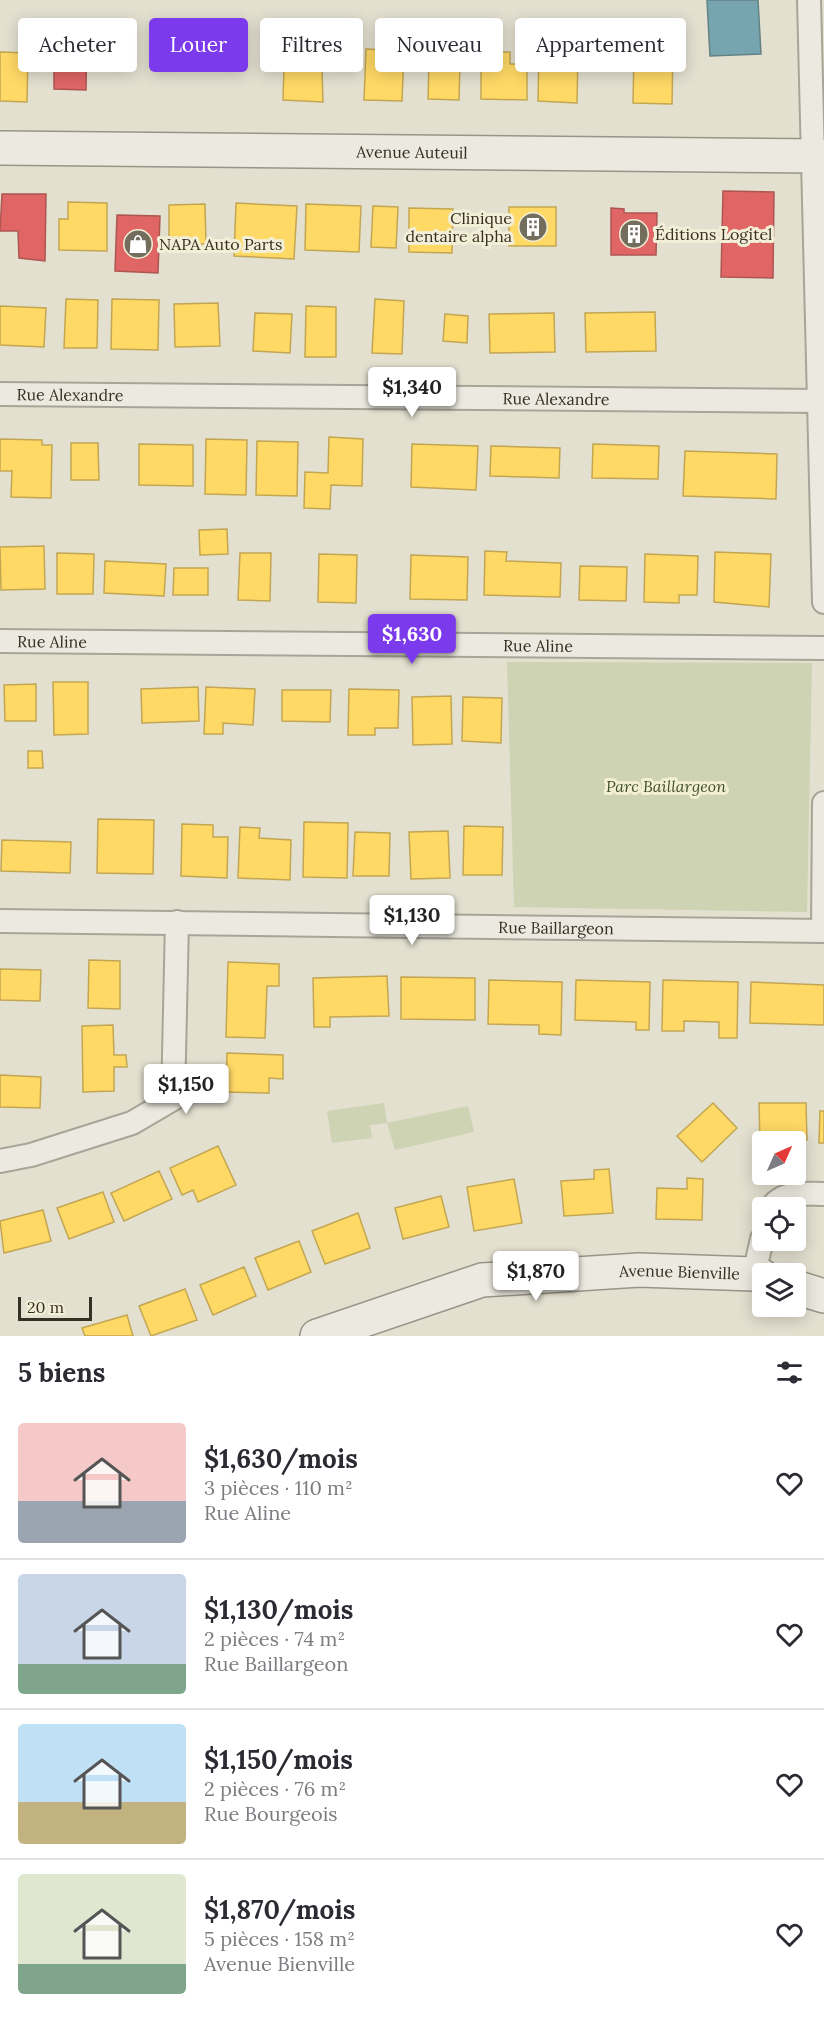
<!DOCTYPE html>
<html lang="fr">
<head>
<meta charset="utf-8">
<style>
  body { margin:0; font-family:Lora,serif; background:#f2f2f3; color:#2b2b33; height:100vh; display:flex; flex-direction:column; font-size:22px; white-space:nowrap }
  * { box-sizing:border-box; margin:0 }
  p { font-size:20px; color:#7c7c81 }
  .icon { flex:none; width:33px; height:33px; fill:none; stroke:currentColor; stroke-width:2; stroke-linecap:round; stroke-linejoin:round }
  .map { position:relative; height:1336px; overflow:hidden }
  .drawer { display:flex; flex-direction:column; background:#fff; flex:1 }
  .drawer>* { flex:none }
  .banner { position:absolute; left:18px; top:18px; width:789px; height:54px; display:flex; gap:12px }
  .needle { width:39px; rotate:45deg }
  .controls { position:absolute; left:752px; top:1131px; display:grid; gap:12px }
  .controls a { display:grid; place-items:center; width:54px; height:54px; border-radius:6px; background:#fff; box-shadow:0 3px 15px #0003; font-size:30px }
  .scale { position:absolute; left:18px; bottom:15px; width:74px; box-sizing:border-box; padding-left:6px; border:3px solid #372f21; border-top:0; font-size:16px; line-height:21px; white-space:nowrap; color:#372f21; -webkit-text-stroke:4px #f3efd7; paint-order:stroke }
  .price { position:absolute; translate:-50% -51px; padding:0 14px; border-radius:6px; background:#fff; color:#222; font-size:20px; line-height:39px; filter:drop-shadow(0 2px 3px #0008) }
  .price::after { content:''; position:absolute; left:50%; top:36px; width:18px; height:14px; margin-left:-9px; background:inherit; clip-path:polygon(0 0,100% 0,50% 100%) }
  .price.selected { background:#7c3aed; color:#fff }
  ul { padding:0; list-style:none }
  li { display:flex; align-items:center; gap:18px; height:150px; padding:0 18px }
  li+li { border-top:2px solid #e1e1e2 }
  li span { display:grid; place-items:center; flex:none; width:168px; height:120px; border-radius:6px; color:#555 }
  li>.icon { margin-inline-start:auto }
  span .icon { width:72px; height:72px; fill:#fffc; stroke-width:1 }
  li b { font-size:26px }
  h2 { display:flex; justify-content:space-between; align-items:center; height:72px; padding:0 18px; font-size:26px }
  .tag { padding:0 21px; border-radius:6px; background:#fff; box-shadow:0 3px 15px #0003; font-size:21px; line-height:54px }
  .tag.selected { background:#7c3aed; color:#fff }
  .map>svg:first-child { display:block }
  .green { fill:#ced3b3 }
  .homes { fill:#ffd966; stroke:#c3a651; stroke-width:1.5 }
  .shops { fill:#e06666; stroke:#ad5651; stroke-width:1.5 }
  .public { fill:#76a5af; stroke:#638284; stroke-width:1.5 }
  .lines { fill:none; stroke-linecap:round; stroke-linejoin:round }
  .street-casing { stroke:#a8a598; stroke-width:26 }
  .secondary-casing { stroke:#989488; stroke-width:36 }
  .street { stroke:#eceae0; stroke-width:22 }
  .secondary { stroke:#eceae0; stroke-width:33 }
  .labels { text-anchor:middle; stroke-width:6; stroke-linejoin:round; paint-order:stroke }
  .street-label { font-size:16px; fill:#372f21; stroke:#f3efd7 }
  .poi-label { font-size:16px; fill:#372f21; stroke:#f3efd7; text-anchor:start }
  .park-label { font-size:16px; font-style:italic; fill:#415129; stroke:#f3efd7 }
</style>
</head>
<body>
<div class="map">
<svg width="824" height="1336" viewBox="0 0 824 1336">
  <rect width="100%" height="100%" fill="#e3e0d0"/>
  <g class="green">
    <polygon points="507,662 812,663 807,912 514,907"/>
    <polygon points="384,1103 387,1123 468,1106 474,1132 395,1150 387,1123 370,1125 372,1138 332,1143 327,1111"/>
  </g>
  <g class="homes">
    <polygon points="99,33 125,35 122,68 96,66"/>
    <polygon points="275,38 321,39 323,102 283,100 284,68 274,68"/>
    <polygon points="366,49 404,51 402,101 364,100"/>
    <polygon points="652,49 673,50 672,104 633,103 634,56 652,56"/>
    <polygon points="539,50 578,52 577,103 538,101"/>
    <polygon points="0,52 28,53 27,102 0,101"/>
    <polygon points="494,52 510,52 510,64 527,64 527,100 481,99 481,63 494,64"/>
    <polygon points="429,63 460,64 459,100 428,99"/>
    <polygon points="68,202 107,203 107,251 59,250 59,219 68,219"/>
    <polygon points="236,203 297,206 294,259 234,256"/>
    <polygon points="205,204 206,244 169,244 169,205"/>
    <polygon points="306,204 361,206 359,252 305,250"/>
    <polygon points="373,206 398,207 396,248 371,247"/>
    <rect x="509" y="207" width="47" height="39"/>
    <polygon points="409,208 453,209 452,253 409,252"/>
    <polygon points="66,299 98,300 97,348 64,348"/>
    <polygon points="112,299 159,300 158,350 111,349"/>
    <polygon points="375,299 404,301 402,354 372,353"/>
    <polygon points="218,303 220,346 175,347 174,304"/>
    <polygon points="0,306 46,308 44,347 0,345"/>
    <polygon points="306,306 336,307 336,357 305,357"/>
    <polygon points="655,312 656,351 586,352 585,313"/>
    <polygon points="255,313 292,314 290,353 253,351"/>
    <polygon points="554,313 555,352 490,353 489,314"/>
    <polygon points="445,314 468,316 467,343 443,341"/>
    <polygon points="329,437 363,439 362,486 331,485 330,509 304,508 305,472 328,473"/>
    <polygon points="0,439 42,440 42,445 52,445 51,498 11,497 12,471 0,471"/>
    <polygon points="206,439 247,440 246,495 205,494"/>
    <polygon points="257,441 298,442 297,496 256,495"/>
    <polygon points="71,443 98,443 99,480 71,480"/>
    <polygon points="139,444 193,445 193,486 139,485"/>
    <polygon points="412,444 478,446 476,490 411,487"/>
    <polygon points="593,444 659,446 658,479 592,478"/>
    <polygon points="491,446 560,448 559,478 490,476"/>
    <polygon points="685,451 777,454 776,499 683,496"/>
    <polygon points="227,529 228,554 200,555 199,530"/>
    <polygon points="44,546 45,589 1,590 0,547"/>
    <polygon points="485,551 507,552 506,561 561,563 560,597 484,595"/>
    <polygon points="715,552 771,554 769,607 714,602"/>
    <polygon points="57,553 94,554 93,594 57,594"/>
    <polygon points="240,553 271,553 270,601 238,600"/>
    <polygon points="319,554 357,555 356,603 318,602"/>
    <polygon points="645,554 698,556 697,595 679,595 679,603 644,602"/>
    <polygon points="411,555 468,557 467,600 410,599"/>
    <polygon points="105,561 166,564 164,596 104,593"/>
    <polygon points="580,566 627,567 626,601 579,600"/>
    <polygon points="174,568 208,568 208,595 173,595"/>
    <polygon points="53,682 88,682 88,734 54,735"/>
    <polygon points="36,684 36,721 5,721 4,685"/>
    <polygon points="198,687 199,721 142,723 141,689"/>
    <polygon points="206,687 255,689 253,725 223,723 223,734 204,734"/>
    <polygon points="349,689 399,690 398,728 375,728 375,735 348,735"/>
    <polygon points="282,690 331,690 330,722 282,721"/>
    <polygon points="451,696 452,744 413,745 412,697"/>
    <polygon points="463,697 502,698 501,743 462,741"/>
    <polygon points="28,751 42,751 43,768 28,768"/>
    <polygon points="98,819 154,820 153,874 97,873"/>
    <polygon points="304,822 348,823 347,878 303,877"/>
    <polygon points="182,824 213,825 213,837 228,837 227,878 181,876"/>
    <polygon points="464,826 503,827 502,875 463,875"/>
    <polygon points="240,827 260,828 259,838 291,840 290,880 238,878"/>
    <polygon points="448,831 450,878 411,879 409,832"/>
    <polygon points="355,832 390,833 389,876 353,876"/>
    <polygon points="2,840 71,842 70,873 1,871"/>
    <polygon points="89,960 120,961 120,1009 88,1008"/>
    <polygon points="228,962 279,964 279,986 267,986 265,1038 226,1037"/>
    <polygon points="0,969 41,970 40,1001 0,1000"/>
    <polygon points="387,976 389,1016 330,1017 330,1027 314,1027 313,978"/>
    <polygon points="401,977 475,978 475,1020 401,1019"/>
    <polygon points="489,980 562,982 561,1035 539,1034 539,1025 488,1024"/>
    <polygon points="576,980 650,982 649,1030 636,1030 636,1022 575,1020"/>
    <polygon points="663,980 738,982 737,1038 719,1038 719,1022 684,1021 684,1031 662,1031"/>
    <polygon points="751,982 824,985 824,1025 750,1023"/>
    <polygon points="113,1025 114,1055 126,1055 127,1067 114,1067 114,1091 83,1092 82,1026"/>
    <polygon points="227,1053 283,1055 283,1079 269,1078 269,1093 226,1092"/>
    <polygon points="0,1075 41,1077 40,1108 0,1107"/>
    <polygon points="713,1103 737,1128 702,1162 677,1136"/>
    <polygon points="759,1103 806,1103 807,1140 760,1141"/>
    <polygon points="820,1111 824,1111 824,1143 819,1143"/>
    <polygon points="218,1146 236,1185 198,1202 193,1190 182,1195 170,1168"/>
    <polygon points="609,1169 613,1213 564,1216 561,1181 594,1179 594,1170"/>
    <polygon points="159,1171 172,1199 124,1221 111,1193"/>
    <polygon points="687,1178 703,1179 702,1220 656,1219 657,1188 687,1189"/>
    <polygon points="514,1179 522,1223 474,1231 467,1187"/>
    <polygon points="103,1192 114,1222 69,1239 57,1208"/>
    <polygon points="441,1196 449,1227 403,1239 395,1208"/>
    <polygon points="43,1210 51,1241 4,1253 0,1221"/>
    <polygon points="358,1213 370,1248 325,1264 312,1231"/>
    <polygon points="299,1241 311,1272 268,1290 255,1258"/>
    <polygon points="244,1267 256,1296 213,1315 200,1285"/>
    <polygon points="185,1289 197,1320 151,1336 139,1306"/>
    <polygon points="127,1315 133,1336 85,1336 82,1328"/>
  </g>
  <g class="shops">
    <polygon points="54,23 87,23 86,90 54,89"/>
    <polygon points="723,191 774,192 773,278 721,277"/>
    <polygon points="2,194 46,194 45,261 19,258 18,231 0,231"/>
    <polygon points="611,208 624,209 624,213 657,213 656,255 611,255"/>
    <polygon points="117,215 160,216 158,273 115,271"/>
  </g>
  <polygon class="public" points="707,0 758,0 761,54 710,56"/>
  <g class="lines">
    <g class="street-casing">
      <g id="street">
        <polyline points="809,0 824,602"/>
        <path id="s1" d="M0,394L824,401"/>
        <path id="s2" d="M0,641L824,648"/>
        <path id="s3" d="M0,921L824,931"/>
        <polyline points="823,931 824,803"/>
        <polyline points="0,1161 31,1155 132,1123 173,1099 177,922"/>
        <path d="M771,1208C783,1190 806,1194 824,1194"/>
        <polyline points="754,1274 762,1239"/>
      </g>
    </g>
    <g class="secondary-casing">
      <g id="secondary">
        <path id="s4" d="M0,148L824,156"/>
        <polyline points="795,1287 824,1296"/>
        <path id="s5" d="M317,1336L482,1280L639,1270L754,1274L762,1276"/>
      </g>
    </g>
    <use href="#street" class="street"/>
    <use href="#secondary" class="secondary"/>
  </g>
  <defs>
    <g id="building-disc" transform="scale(1.5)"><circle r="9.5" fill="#736d5e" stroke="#f3efd7"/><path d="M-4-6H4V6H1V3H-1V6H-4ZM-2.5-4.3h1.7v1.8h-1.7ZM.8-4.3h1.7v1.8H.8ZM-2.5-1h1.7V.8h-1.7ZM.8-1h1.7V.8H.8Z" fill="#fff"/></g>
    <g id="shop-disc" transform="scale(1.5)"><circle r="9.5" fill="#736d5e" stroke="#f3efd7"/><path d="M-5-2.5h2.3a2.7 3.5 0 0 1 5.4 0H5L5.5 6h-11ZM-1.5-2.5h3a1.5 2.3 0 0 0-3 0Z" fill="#fff"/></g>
  </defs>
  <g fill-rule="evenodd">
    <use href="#building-disc" x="533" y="227"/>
    <use href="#building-disc" x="634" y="234"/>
    <use href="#shop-disc" x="138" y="244"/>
  </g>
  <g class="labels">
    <g class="street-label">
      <text dy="6" stroke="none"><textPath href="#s4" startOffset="412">Avenue Auteuil</textPath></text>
      <text dy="6" stroke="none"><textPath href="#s1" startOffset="70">Rue Alexandre</textPath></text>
      <text dy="6" stroke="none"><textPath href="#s1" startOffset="556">Rue Alexandre</textPath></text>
      <text dy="6" stroke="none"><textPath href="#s2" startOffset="52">Rue Aline</textPath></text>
      <text dy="6" stroke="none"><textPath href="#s2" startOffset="538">Rue Aline</textPath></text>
      <text dy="6" stroke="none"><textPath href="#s3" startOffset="556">Rue Baillargeon</textPath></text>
      <text dy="6" stroke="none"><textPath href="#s5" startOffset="372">Avenue Bienville</textPath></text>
    </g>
    <g class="poi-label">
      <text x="512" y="224" text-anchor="end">Clinique<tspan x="512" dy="18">dentaire alpha</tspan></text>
      <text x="655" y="240">Éditions Logitel</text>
      <text x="159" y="250">NAPA Auto Parts</text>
    </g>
    <g class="park-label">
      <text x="666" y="792">Parc Baillargeon</text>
    </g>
  </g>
</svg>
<div class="controls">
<a><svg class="needle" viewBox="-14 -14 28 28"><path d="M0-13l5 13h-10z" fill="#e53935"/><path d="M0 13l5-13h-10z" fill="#7c7c81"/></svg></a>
<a><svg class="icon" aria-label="locate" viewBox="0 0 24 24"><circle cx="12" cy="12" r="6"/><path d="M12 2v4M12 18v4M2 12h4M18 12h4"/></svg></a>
<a><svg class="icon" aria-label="layers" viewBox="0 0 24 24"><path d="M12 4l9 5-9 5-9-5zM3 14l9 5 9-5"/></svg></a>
</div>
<div class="scale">20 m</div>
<b class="price" style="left:412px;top:418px">$1,340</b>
<b class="price selected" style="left:412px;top:665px">$1,630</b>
<b class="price" style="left:412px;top:946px">$1,130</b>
<b class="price" style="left:186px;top:1115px">$1,150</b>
<b class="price" style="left:536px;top:1302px">$1,870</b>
<div class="banner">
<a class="tag">Acheter</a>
<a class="tag selected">Louer</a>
<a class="tag">Filtres</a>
<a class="tag">Nouveau</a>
<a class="tag">Appartement</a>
</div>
</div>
<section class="drawer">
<h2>5 biens<svg class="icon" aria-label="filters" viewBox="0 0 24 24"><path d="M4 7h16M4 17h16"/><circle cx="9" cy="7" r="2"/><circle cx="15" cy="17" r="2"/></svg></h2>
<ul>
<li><span style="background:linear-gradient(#f6c9c9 65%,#9aa5b1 0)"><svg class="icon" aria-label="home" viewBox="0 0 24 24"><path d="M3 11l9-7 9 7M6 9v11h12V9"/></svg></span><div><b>$1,630/mois</b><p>3 pièces · 110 m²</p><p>Rue Aline</p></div><svg class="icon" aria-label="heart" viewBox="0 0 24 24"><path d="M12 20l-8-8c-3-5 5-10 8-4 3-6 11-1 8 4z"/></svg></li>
<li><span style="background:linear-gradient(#c9d6e8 75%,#7fa58c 0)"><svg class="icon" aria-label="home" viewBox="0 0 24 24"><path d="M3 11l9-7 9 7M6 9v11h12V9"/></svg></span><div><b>$1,130/mois</b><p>2 pièces · 74 m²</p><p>Rue Baillargeon</p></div><svg class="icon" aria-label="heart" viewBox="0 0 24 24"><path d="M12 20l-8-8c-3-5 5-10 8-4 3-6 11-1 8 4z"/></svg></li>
<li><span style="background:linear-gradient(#bfe0f5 65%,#c2b280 0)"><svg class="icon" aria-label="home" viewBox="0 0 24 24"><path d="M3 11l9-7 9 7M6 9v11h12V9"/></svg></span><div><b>$1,150/mois</b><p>2 pièces · 76 m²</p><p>Rue Bourgeois</p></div><svg class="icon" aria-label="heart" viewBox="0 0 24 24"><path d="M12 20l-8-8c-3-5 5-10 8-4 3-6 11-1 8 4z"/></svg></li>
<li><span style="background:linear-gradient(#dfe7d0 75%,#7fa58c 0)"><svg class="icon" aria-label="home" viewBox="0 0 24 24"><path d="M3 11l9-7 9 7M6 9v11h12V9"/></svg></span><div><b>$1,870/mois</b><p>5 pièces · 158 m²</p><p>Avenue Bienville</p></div><svg class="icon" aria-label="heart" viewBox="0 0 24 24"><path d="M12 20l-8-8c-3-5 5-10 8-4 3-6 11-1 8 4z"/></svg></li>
</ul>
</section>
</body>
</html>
